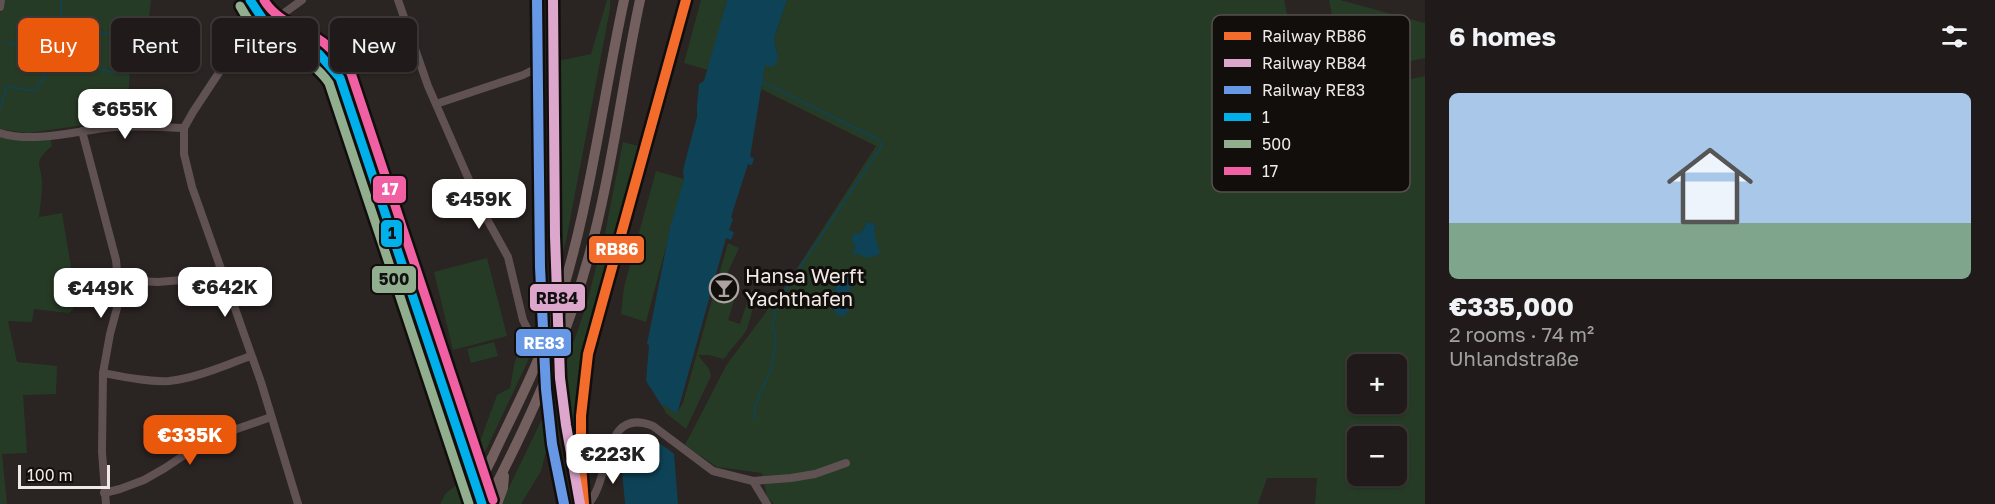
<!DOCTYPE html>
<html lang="en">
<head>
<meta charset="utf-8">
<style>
  body { margin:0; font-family:"Golos Text",sans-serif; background:#2d2827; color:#f1f3f6; height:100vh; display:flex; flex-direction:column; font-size:22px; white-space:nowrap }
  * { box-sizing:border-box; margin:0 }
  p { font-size:20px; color:#a2a1a2 }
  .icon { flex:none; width:33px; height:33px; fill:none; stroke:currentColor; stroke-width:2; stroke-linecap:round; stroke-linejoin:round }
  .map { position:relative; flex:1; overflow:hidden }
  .drawer { display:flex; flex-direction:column; background:#201b1a; width:570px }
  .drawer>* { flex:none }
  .top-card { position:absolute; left:18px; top:18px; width:570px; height:54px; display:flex; gap:12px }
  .buttons { position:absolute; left:1347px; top:354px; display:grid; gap:12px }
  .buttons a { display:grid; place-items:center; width:60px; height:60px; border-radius:9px; background:#201b1a; box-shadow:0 2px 4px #0004,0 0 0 2px #3d3939; font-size:30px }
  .scale { position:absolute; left:18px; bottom:15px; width:92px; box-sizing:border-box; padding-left:6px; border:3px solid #f0e9e6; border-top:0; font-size:16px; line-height:21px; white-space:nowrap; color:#f0e9e6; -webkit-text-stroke:4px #120e0c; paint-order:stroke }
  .price { position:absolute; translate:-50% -51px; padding:0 14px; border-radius:12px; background:#fff; color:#222; font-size:20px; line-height:39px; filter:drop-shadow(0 2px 3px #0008) }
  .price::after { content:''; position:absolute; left:50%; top:36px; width:18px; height:14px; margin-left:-9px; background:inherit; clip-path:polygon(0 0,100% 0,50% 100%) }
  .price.on { background:#ea580c; color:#fff }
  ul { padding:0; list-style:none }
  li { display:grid; align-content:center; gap:12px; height:318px; padding:0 24px }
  li span { display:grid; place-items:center; height:186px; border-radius:9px; color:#555 }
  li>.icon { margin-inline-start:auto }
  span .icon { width:108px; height:108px; fill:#fffc; stroke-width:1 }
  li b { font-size:26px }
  h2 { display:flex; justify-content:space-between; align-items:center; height:72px; padding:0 24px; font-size:26px }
  .chip { padding:0 21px; border-radius:9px; background:#201b1a; box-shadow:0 2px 4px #0004,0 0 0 2px #3d3939; font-size:21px; line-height:54px }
  .chip.on { background:#ea580c; color:#fff }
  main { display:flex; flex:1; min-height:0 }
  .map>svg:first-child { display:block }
  .green { fill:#263b25; fill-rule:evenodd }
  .water { fill:#0e4357 }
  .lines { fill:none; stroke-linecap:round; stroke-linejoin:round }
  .stream { stroke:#0e4357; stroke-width:1.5 }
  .minor { stroke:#605252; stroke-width:8 }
  .major { stroke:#6b5958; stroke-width:9 }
  .highway { stroke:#735f5e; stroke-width:10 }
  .highway-bridge { stroke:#735f5e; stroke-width:10 }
  .bus-1-casing { stroke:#120e0c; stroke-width:14 }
  .bus-2-casing { stroke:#120e0c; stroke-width:14 }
  .bus-3-casing { stroke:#120e0c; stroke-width:14 }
  .bus-1 { stroke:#00b0ea; stroke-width:9 }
  .bus-2 { stroke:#91ae8f; stroke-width:9 }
  .bus-3 { stroke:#f160a3; stroke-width:9 }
  .rail-1-casing { stroke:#120e0c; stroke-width:15 }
  .rail-2-casing { stroke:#120e0c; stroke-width:15 }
  .rail-3-casing { stroke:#120e0c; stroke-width:15 }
  .rail-1 { stroke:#f36c2b; stroke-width:10 }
  .rail-2 { stroke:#dda6cc; stroke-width:10 }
  .rail-3 { stroke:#6798e5; stroke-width:10 }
  .labels { text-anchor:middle; stroke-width:6; stroke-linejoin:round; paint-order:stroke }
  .poi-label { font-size:20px; fill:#f0e9e6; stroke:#120e0c; text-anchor:start }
  .key { fill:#120e0c; stroke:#55504d; stroke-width:1.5 }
  .key-label { font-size:16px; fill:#f0e9e6 }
  .line-badge { stroke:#120e0c; stroke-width:2 }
  .badge-label { font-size:16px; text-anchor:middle; font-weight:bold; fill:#fff }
  .pale-badge-label { font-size:16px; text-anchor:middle; font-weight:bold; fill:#111 }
</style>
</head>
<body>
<main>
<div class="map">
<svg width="1425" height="504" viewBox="0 0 1425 504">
  <rect width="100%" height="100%" fill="#2a2422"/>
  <g class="green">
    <polygon points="4,0 151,0 147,35 130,68 127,119 28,133 0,129 0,14"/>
    <polygon points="607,0 610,0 610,9 566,241 561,257 558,160 558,61 591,54"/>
    <polygon points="701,0 727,0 708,70 684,63"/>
    <path d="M787,0H1284L1305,94L1311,101L1425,76V504H1315L1317,478H1267L1258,504H774L767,497L762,473L717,467L685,445L727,364L785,287L876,146L761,89L765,64L778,59L774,38ZM868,221L876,226L874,232L854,255L855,245L851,240L854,234H860ZM1358,364H1396V404H1358ZM1358,436H1396V476H1358Z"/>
    <polygon points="1329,0 1340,0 1425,23 1425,58 1343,75"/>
    <path d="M0,136L17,140L50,138L52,146C31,164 42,163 42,184C42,195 40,206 39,217L62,213L73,279V310L68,313L34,309L32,322L8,321L17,362L57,366L56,394L23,395L27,453L2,454L7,504H0Z"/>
    <polygon points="623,142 642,147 584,361 576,465 563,373 586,306 605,233"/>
    <polygon points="656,171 684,179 646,322 621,314 624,287"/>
    <path d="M728,243L739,248L726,276L730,278L727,286L725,284H721L720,288L722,292L725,291L724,297L729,299L735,282L739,284L728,320L740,324L752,288L757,293C753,304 750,326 744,334C738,342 731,348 726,357L723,359L709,355H698L709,369L711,376L686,429L666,413L662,406L665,404L677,413L683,403Z"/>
    <polygon points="487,258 507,336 453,350 434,272"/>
    <polygon points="524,335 534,348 479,465 475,455 497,395 510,388 514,365"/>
    <polygon points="494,342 498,356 471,363 467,349"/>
    <polygon points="554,394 560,445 547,448 541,471 521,504 501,504"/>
    <polygon points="462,481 466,493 460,504 440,504 446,493"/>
  </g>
  <g class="water">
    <polygon points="727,0 787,0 774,38 778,59 773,67 765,65 750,157 754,158 752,165 748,164 731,217 733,219 729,230 734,232 731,240 726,238 677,414 665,405 662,406 646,381 649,345 647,344 670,228 684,179 683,170 697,117 697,106 699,84 704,81"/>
    <polygon points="868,221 876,226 874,232 880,254 867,258 857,253 853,256 855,245 851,240 854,233 860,234"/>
    <polygon points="845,276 852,284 848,294 851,304 845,316 837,315 829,302 840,279"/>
    <path d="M629,441C650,440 658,440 674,454L678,504H625C624,483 618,460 629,441Z"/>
  </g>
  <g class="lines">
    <g class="stream">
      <polyline points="30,23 63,29 135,36"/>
      <polyline points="7,42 115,73"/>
      <path d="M0,109L7,86L34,91C60,62 63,37 61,0"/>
      <polyline points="754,419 755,406 772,367 776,336 772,328 778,300 881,147 881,142 875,138 762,82"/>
      <polyline points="0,502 0,504"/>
    </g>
    <g class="minor">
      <polyline points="398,0 428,86 483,212 508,257 523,320 529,332"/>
      <polyline points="0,7 1,0"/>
      <polyline points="436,104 523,75 533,70"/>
      <polyline points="82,131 116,260 119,292 117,308 110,334 103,373 102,452 106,504"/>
      <path d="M0,133C34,143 71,132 105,128C132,125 158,127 184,128"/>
      <polyline points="118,280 158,282 182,280 221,269"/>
      <path d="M103,373C124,377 147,382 169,381C197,378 225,365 251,356"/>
      <polyline points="753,481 767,504"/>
      <polyline points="104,493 120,489 144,480 165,468 208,439 271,417"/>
      <polyline points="298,504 261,382 192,187 184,154 184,128 193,112 222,68 251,37 302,0"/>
      <path d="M588,504C612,479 601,405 653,426L713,471L753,481L791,478L815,474L846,463"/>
    </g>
    <path class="major" d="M250,0C268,36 291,33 319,54C328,61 334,69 340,78L482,504"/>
    <g class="highway">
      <path d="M492,458C513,413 537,368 553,321C589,216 601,107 624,0"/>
      <path d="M486,504C533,415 574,323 597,224C615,150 624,74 640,0"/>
      <polyline points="497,504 503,488 504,476"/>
    </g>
    <polyline class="highway-bridge" points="469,504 492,458"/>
    <g class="bus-1-casing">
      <polyline id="bus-1" points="250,0 264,21 281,33 319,54 340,78 482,504"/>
    </g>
    <g class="bus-2-casing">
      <path id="bus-2" d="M240,6C246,17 253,28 264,36C287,54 311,57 329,83L469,504"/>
    </g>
    <g class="bus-3-casing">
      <path id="bus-3" d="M264,0C275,19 295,25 314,36C329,45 341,58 351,73L493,500"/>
    </g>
    <use href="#bus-1" class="bus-1"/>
    <use href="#bus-2" class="bus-2"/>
    <use href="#bus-3" class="bus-3"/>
    <g class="rail-1-casing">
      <polyline id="rail-1" points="584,504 581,464 581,416 588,354 686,0"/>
    </g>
    <g class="rail-2-casing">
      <polyline id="rail-2" points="553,0 555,236 560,378 566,425 580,504"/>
    </g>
    <g class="rail-3-casing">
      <polyline id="rail-3" points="537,0 540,267 546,389 552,444 564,504"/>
    </g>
    <use href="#rail-1" class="rail-1"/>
    <use href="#rail-2" class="rail-2"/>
    <use href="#rail-3" class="rail-3"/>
  </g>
  <defs>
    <g id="bar-ring" transform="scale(1.5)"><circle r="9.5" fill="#120e0c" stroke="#aba4a1" stroke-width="1.5"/><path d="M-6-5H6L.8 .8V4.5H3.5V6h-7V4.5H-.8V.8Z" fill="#aba4a1"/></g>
  </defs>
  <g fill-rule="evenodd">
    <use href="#bar-ring" x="724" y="288"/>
  </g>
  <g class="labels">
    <g class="poi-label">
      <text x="745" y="283">Hansa Werft<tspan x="745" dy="23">Yachthafen</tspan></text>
    </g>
  </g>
  <rect x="1212" y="15" width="198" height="177" rx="9" class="key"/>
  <rect x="1224" y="32" width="27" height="8" fill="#f36c2b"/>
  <rect x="1224" y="59" width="27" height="8" fill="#dda6cc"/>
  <rect x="1224" y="86" width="27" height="8" fill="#6798e5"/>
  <rect x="1224" y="113" width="27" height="8" fill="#00b0ea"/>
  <rect x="1224" y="140" width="27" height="8" fill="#91ae8f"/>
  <rect x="1224" y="167" width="27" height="8" fill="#f160a3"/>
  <g class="key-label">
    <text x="1262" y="42">Railway RB86</text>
    <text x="1262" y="69">Railway RB84</text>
    <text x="1262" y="96">Railway RE83</text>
    <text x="1262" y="123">1</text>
    <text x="1262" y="150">500</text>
    <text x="1262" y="177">17</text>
  </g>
  <g class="line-badge">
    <rect x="372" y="175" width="35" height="29" rx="6" fill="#f160a3"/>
    <rect x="380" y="219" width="23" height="29" rx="6" fill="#00b0ea"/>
    <rect x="588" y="235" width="57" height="29" rx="6" fill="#f36c2b"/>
    <rect x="371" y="265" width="46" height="29" rx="6" fill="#91ae8f"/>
    <rect x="529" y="283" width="57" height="29" rx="6" fill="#dda6cc"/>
    <rect x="515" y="328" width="57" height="29" rx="6" fill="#6798e5"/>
  </g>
  <g class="badge-label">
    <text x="390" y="195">17</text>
    <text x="617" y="255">RB86</text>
    <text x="544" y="349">RE83</text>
  </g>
  <g class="pale-badge-label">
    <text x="392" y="239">1</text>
    <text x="394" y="285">500</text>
    <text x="557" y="304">RB84</text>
  </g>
</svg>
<div class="buttons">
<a>+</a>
<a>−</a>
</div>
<div class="scale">100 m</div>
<b class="price" style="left:125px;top:140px">€655K</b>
<b class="price" style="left:479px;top:230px">€459K</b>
<b class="price" style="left:225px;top:318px">€642K</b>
<b class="price" style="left:101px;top:319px">€449K</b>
<b class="price on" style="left:190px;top:466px">€335K</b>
<b class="price" style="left:613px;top:485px">€223K</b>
<div class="top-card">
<a class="chip on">Buy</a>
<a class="chip">Rent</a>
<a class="chip">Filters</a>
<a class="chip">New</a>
</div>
</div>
<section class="drawer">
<h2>6 homes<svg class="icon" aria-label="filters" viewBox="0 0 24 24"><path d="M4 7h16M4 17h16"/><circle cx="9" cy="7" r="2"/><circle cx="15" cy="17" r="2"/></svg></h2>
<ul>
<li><span style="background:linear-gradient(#a9c7e8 70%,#7fa58c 0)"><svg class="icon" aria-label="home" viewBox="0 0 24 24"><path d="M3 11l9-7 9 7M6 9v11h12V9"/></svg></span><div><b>€335,000</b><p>2 rooms · 74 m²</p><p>Uhlandstraße</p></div></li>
</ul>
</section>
</main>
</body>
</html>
